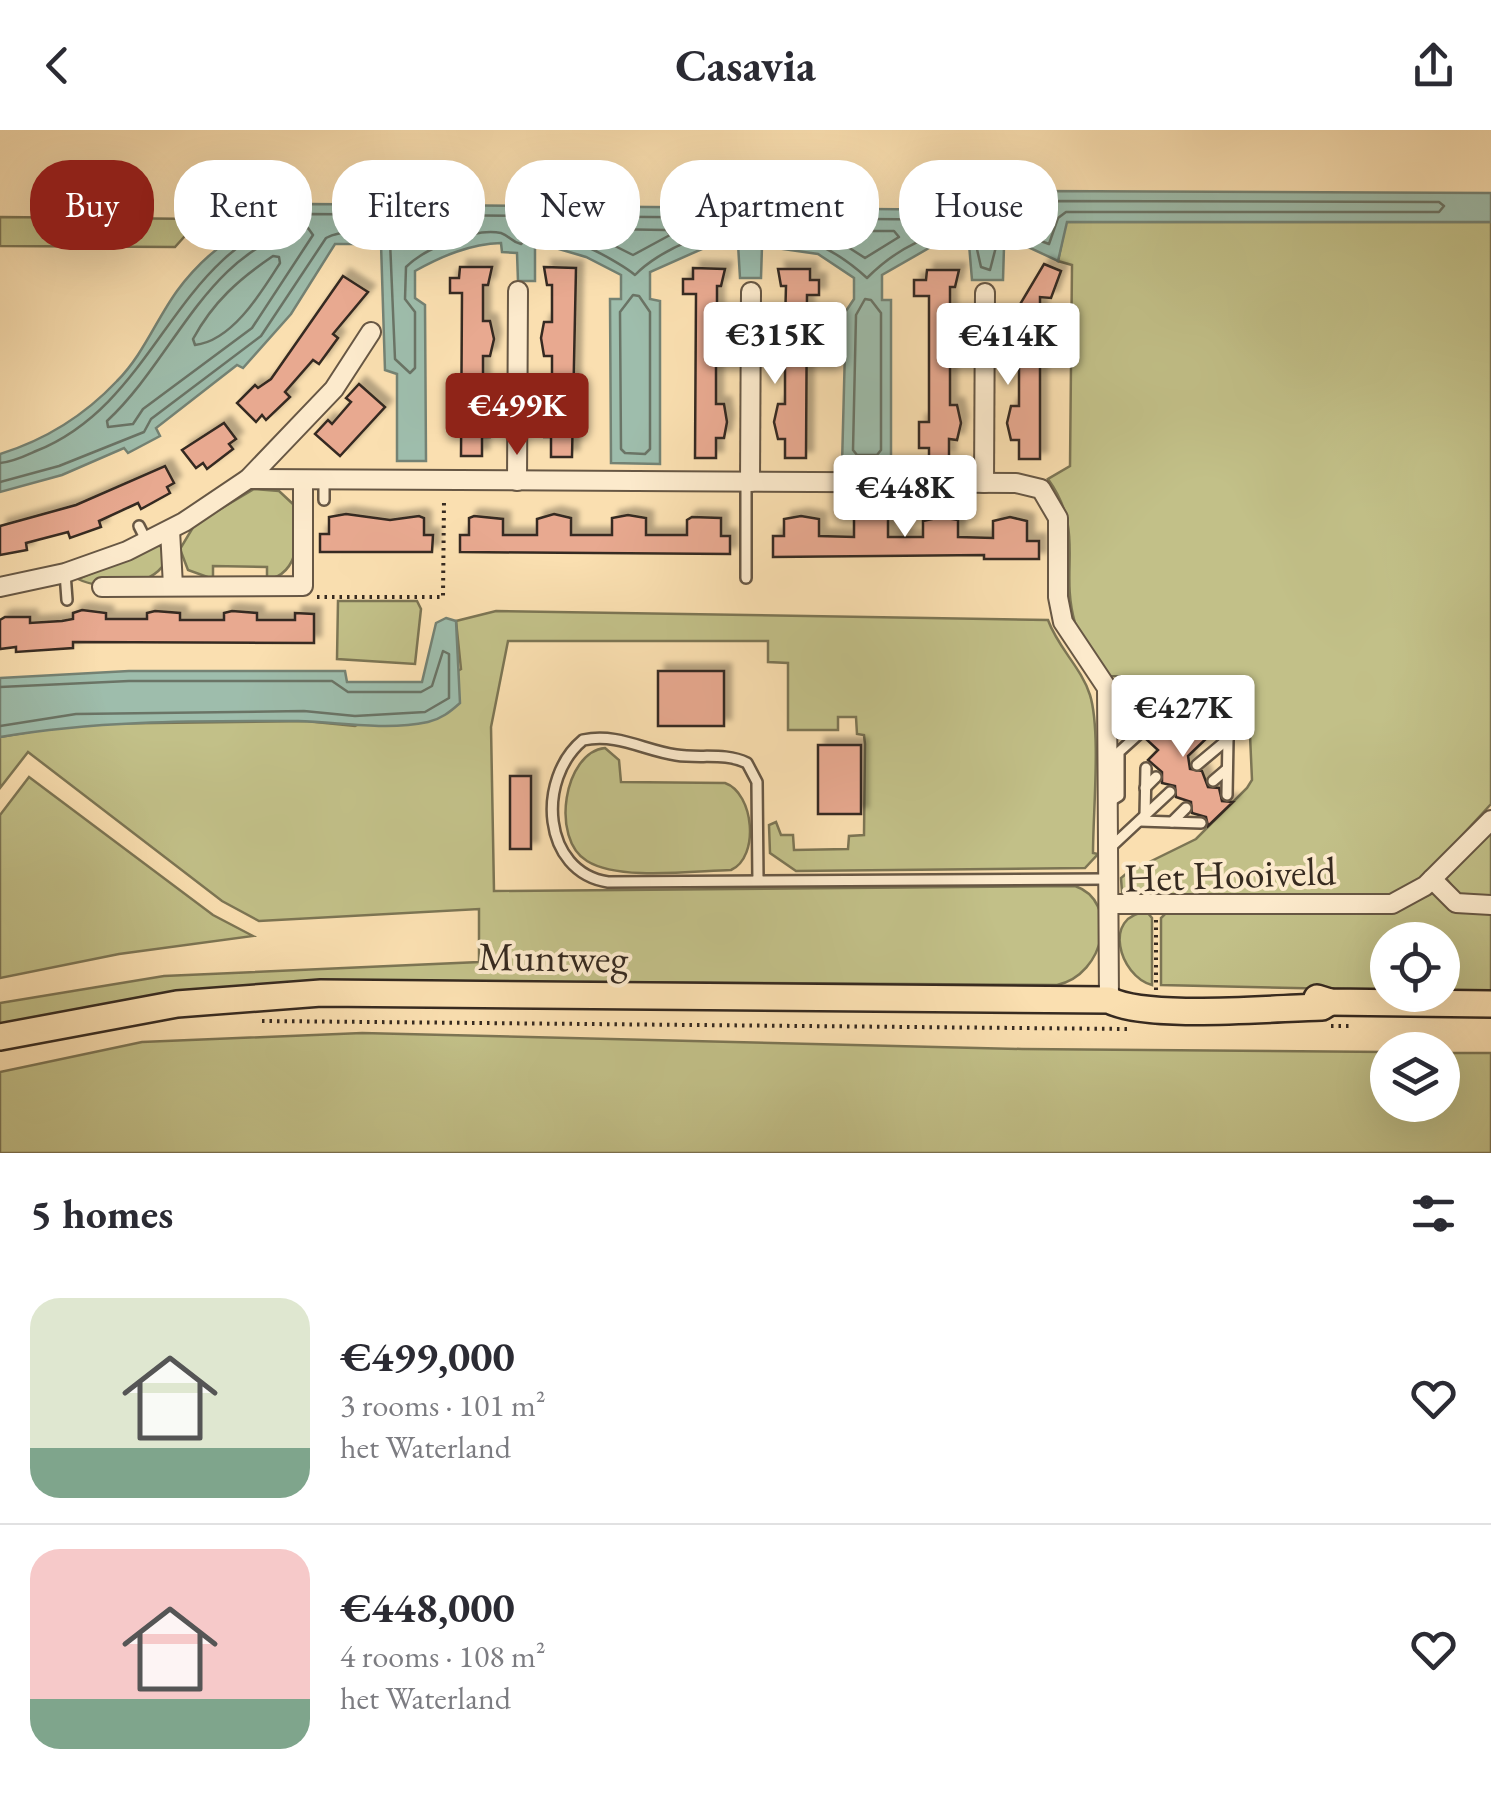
<!DOCTYPE html>
<html lang="en">
<head>
<meta charset="utf-8">
<style>
  body { margin:0; font-family:"EB Garamond",serif; background:#f7f7f7; color:#2b2b33; height:100vh; display:flex; flex-direction:column; font-size:38px; white-space:nowrap }
  * { box-sizing:border-box; margin:0 }
  p { font-size:32px; color:#7c7c81 }
  .icon { flex:none; width:55px; height:55px; fill:none; stroke:currentColor; stroke-width:2; stroke-linecap:round; stroke-linejoin:round }
  .map { position:relative; height:1023px; overflow:hidden }
  .sheet { display:flex; flex-direction:column; background:#fff; flex:1 }
  .sheet>* { flex:none }
  .banner { position:absolute; left:30px; top:30px; width:1432px; height:90px; display:flex; gap:20px }
  .tools { position:absolute; left:1370px; top:792px; display:grid; gap:20px }
  .tools a { display:grid; place-items:center; width:90px; height:90px; border-radius:50%; background:#fff; box-shadow:0 10px 40px #0002; font-size:50px }
  .price { position:absolute; translate:-50% -85px; padding:0 22px; border-radius:10px; background:#fff; color:#222; font-size:32px; line-height:65px; filter:drop-shadow(0 2px 5px #0008) }
  .price::after { content:''; position:absolute; left:50%; top:60px; width:30px; height:22px; margin-left:-15px; background:inherit; clip-path:polygon(0 0,100% 0,50% 100%) }
  .price.active { background:#8f2418; color:#fff }
  ul { padding:0; list-style:none }
  li { display:flex; align-items:center; gap:30px; height:250px; padding:0 30px }
  li+li { border-top:2px solid #e1e1e2 }
  li span { display:grid; place-items:center; flex:none; width:280px; height:200px; border-radius:30px; color:#555 }
  li>.icon { margin-inline-start:auto }
  span .icon { width:120px; height:120px; fill:#fffc; stroke-width:1 }
  li b { font-size:42px }
  h2 { display:flex; justify-content:space-between; align-items:center; height:120px; padding:0 30px; font-size:42px }
  .pill { padding:0 35px; border-radius:40px; background:#fff; box-shadow:0 10px 40px #0002; font-size:35px; line-height:90px }
  .pill.active { background:#8f2418; color:#fff }
  header { display:flex; justify-content:space-between; align-items:center; height:130px; padding:0 30px; background:#fff; font-size:45px; font-weight:700 }
  .map>svg:first-child { display:block }
  .green { fill:#c2c088; stroke:#7c7554; stroke-width:2.5 }
  .water { fill:#9ebdac; stroke:#748274; stroke-width:2.5 }
  .lines { fill:none; stroke-linecap:round; stroke-linejoin:round }
  .shore { stroke:#6a7466; stroke-width:2.5 }
  .building { fill:#e8a990; stroke:#362a20; stroke-width:2.5; filter:url(#shadow) }
  .lane-casing { stroke:#675744; stroke-width:14 }
  .street-casing { stroke:#675744; stroke-width:22 }
  .primary-casing { stroke:#362a20; stroke-width:30 }
  .path { stroke:#362a20; stroke-width:4; stroke-dasharray:2.5 5; stroke-linecap:butt }
  .lane { stroke:#fceacc; stroke-width:9 }
  .street { stroke:#fceacc; stroke-width:18 }
  .primary { stroke:#fadfb0; stroke-width:25 }
  .labels { text-anchor:middle; stroke-width:8; stroke-linejoin:round; paint-order:stroke }
  .street-label { font-size:40px; fill:#362a20; stroke:#fceacc }
</style>
</head>
<body>
<header><svg class="icon" aria-label="back" viewBox="0 0 24 24"><path d="M15 5l-7 7 7 7"/></svg>Casavia<svg class="icon" aria-label="share" viewBox="0 0 24 24"><path d="M12 15V3M7 8l5-5 5 5M5 13v7h14v-7"/></svg></header>
<div class="map">
<svg width="1491" height="1023" viewBox="0 0 1491 1023">
  <defs>
    <filter id="shadow"><feDropShadow dx="7" dy="-7" stdDeviation="2.5" flood-color="#0004"/></filter>
  </defs>
  <rect width="100%" height="100%" fill="#fadfb0"/>
  <filter id="stains"><feTurbulence type="fractalNoise" baseFrequency=".002" numOctaves="4"/><feColorMatrix values="0 0 0 0 .2 0 0 0 0 .09 0 0 0 0 .02 0 0 0 .5 -.17"/></filter>
  <radialGradient id="worn" r=".72"><stop offset=".6" stop-color="#630" stop-opacity="0"/><stop offset="1" stop-color="#630" stop-opacity=".3"/></radialGradient>
  <g class="green">
    <polygon points="0,87 200,89 175,117 0,116"/>
    <path d="M1066,92H1491V674L1420,751L1395,765L1128,766L1122,762L1121,748L1127,743L1196,709L1247,658L1252,650L1250,605L1235,589L1234,569L1211,548L1110,546C1097,531 1080,512 1075,493C1059,438 1086,402 1048,349L1070,336L1072,135L1058,131Z"/>
    <path d="M254,359L279,361L294,375C300,403 301,443 267,450V437L213,436V449L188,440L180,419L195,394Z"/>
    <path d="M156,415L164,417L165,433C149,458 102,461 78,449Z"/>
    <polygon points="338,471 417,471 421,479 415,534 337,529"/>
    <path d="M496,481L1048,490C1058,518 1081,537 1090,565C1101,601 1093,682 1093,723L1098,724L1085,738L796,741L770,723L769,695L776,692L781,705H793L794,720L848,719L849,706L864,705L865,614L864,605L857,604L856,587H838V600H788V533L768,532V511H508L491,597L494,761L1075,756C1120,771 1105,845 1057,855L589,852L247,858L168,864L0,894V873L164,846L479,832V779L259,791L222,771L28,622L0,658V607L76,594L305,591L355,596L461,539L456,491Z"/>
    <path d="M605,618L619,630L621,652L725,653C754,663 760,727 731,740C693,741 619,751 587,731C550,709 564,622 605,618Z"/>
    <polygon points="29,647 213,785 253,806 119,824 0,848 0,685"/>
    <polygon points="1491,702 1491,768 1462,768 1445,747"/>
    <polygon points="1433,763 1453,781 1491,783 1491,862 1443,861 1442,810 1388,810 1387,860 1161,855 1161,788 1167,782 1393,782"/>
    <path d="M1147,782L1152,788V855C1119,846 1102,785 1147,782Z"/>
    <polygon points="362,903 1022,919 1387,922 1388,975 1442,975 1443,923 1491,923 1491,1023 0,1023 0,942 142,912"/>
  </g>
  <g class="water">
    <path d="M1035,61L1491,63V92H1067L1058,131L1026,116L1004,117L1003,150H972L969,114H936L882,145V170H891V335H842L846,181L854,169V148L818,124L762,116L761,148H740L738,114L711,115L650,142V169L660,171V334L611,333L610,169H621V145L586,127L535,112V151H518L517,123L502,122L501,113C470,114 442,126 415,141V168L425,175L426,331H397V244L385,240L381,114H335L291,184L243,238L237,235L156,298L160,306L128,323L124,318L62,345L0,362V324C45,310 84,286 117,251C143,225 156,190 177,161C209,117 258,85 310,74L978,80Z"/>
    <path d="M446,488L456,491L460,573C450,582 441,589 428,592C385,601 341,592 298,591C197,591 99,590 0,607V548L129,541H345L347,552H422L436,493Z"/>
  </g>
  <g class="lines">
    <g class="shore">
      <path d="M308,98L313,105L252,198L143,279L133,294L108,297L107,291C176,227 207,118 308,98Z"/>
      <polygon points="603,99 666,100 670,105 633,125 599,108"/>
      <polygon points="840,101 894,101 899,107 865,128 837,110"/>
      <path d="M273,126L279,127L280,133C261,163 232,211 195,215L193,209C213,172 239,149 273,126Z"/>
      <polygon points="633,165 639,166 650,182 650,319 645,324 625,323 621,319 620,182"/>
      <polygon points="865,169 871,170 881,183 881,320 877,325 857,325 853,320 856,185"/>
      <path d="M0,333C13,332 25,326 36,321C162,271 173,112 311,84L978,90L1037,71L1439,72L1444,76L1439,82H1066L1058,88L1049,114L1027,106L998,109L990,140L981,137L974,106C935,94 892,123 867,148C841,124 787,89 751,111C719,89 657,122 635,145C620,132 553,95 533,104C531,104 522,113 521,114C511,112 510,106 501,103C475,97 424,119 406,137L405,169L415,182V238L410,243L395,229L390,111C378,99 340,100 326,108L261,206L151,289L144,302L59,336L0,352"/>
      <polyline points="0,557 129,551 332,551 348,562 421,562 432,556 443,521 449,524 449,568 425,582 355,586 304,581 76,584 0,596"/>
    </g>
  </g>
  <g class="building">
    <polygon points="1044,134 1061,141 1051,168 1040,167 1040,329 1019,329 1019,310 1011,310 1007,293 1011,276 1019,276 1019,228 1011,228 1008,210 1012,194 1019,194 1019,176"/>
    <polygon points="460,137 492,137 488,155 483,155 483,191 490,191 494,209 490,226 483,226 483,273 490,273 494,290 490,307 482,307 482,326 461,326 462,163 450,163 450,148 459,148"/>
    <polygon points="544,137 576,138 572,327 551,327 551,307 544,307 541,291 544,273 552,273 552,226 544,226 541,208 544,192 552,192 552,155 547,155"/>
    <polygon points="693,138 725,139 721,156 717,156 717,192 724,193 728,210 724,227 716,227 716,274 724,274 727,292 724,308 716,308 716,328 695,328 696,164 683,164 683,149 693,149"/>
    <polygon points="778,139 810,139 810,150 819,150 819,165 807,165 806,328 785,328 785,309 778,309 774,292 778,274 785,274 785,227 778,227 774,210 778,193 785,193 786,156 781,156"/>
    <polygon points="927,140 959,140 955,157 950,157 950,193 958,193 961,212 957,228 950,228 950,275 957,275 961,293 957,310 949,309 949,328 929,328 929,318 919,318 919,292 929,292 929,166 914,166 914,150 926,150"/>
    <polygon points="343,146 368,162 333,204 338,208 319,234 313,230 285,262 290,267 266,290 262,285 256,292 237,273 255,255 258,258 271,249"/>
    <polygon points="359,254 385,277 340,326 315,304 328,290 332,294 351,272 346,268"/>
    <polygon points="224,293 236,309 229,314 233,319 207,339 203,333 196,338 182,320"/>
    <polygon points="165,336 174,353 167,357 170,363 141,379 138,373 99,391 101,397 70,408 68,402 26,413 27,420 0,425 0,396 76,375"/>
    <polygon points="346,384 390,390 419,386 424,388 424,405 433,405 432,422 320,422 320,404 329,404 329,387"/>
    <polygon points="554,384 571,388 571,405 612,405 612,388 628,385 646,388 646,405 687,405 687,390 692,387 721,388 721,406 730,406 730,424 460,422 460,405 469,405 469,388 474,386 503,389 503,405 537,405 537,389"/>
    <polygon points="801,386 819,389 819,406 854,407 854,389 872,386 888,389 888,407 923,407 923,391 941,387 958,390 958,407 993,408 993,391 1010,387 1027,391 1027,411 1039,411 1039,429 984,429 984,425 773,427 773,406 784,406 784,389"/>
    <polygon points="82,480 106,483 106,489 147,489 147,483 155,481 180,483 180,490 224,490 224,483 232,481 257,483 257,490 295,490 295,483 314,484 314,513 73,512 73,518 16,522 16,517 0,519 0,490 5,487 30,487 30,493 62,491 73,489 73,483"/>
    <rect x="658" y="541" width="66" height="55"/>
    <polygon points="1180,575 1210,605 1188,626 1190,639 1202,641 1208,657 1219,658 1222,671 1233,672 1208,696 1206,687 1192,683 1191,672 1176,667 1175,656 1162,653 1162,642 1148,630 1158,620 1146,609 1147,598 1139,595 1156,578 1165,587"/>
    <rect x="818" y="615" width="43" height="69"/>
    <rect x="510" y="646" width="21" height="73"/>
  </g>
  <g class="lines">
    <g class="lane-casing">
      <g id="lane">
        <polyline points="324,350 324,370"/>
        <polyline points="139,396 147,412"/>
        <polyline points="65,443 67,470"/>
        <polyline points="746,448 746,352"/>
        <polyline points="1107,558 1189,559 1228,592 1228,609 1197,635"/>
        <polyline points="1164,579 1174,569 1174,559"/>
        <polyline points="1213,651 1227,639"/>
        <polyline points="1145,658 1156,647"/>
        <polyline points="1227,665 1228,609"/>
        <polyline points="1109,672 1119,666 1119,622 1140,603"/>
        <polyline points="1145,686 1146,638"/>
        <polyline points="1140,691 1201,693"/>
        <polyline points="1172,692 1186,678"/>
        <polyline points="1110,718 1170,662"/>
        <path d="M758,751L757,652L747,633C725,622 700,629 676,625C643,620 618,603 583,610C536,649 542,742 608,752L1106,749"/>
      </g>
    </g>
    <g class="street-casing">
      <g id="street">
        <polyline points="248,349 1016,353 1041,359 1058,388 1058,467 1063,492 1107,558 1109,870"/>
        <polyline points="517,351 518,161"/>
        <polyline points="750,352 751,162"/>
        <polyline points="984,353 985,163"/>
        <polyline points="170,400 173,456"/>
        <polyline points="0,457 65,443 127,421 184,392 248,349 334,259 371,202"/>
        <polyline points="102,457 303,456 303,350"/>
        <polyline points="1432,749 1456,773 1491,775"/>
        <polyline points="1109,774 1392,774 1425,756 1491,690"/>
      </g>
    </g>
    <g class="primary-casing">
      <g id="primary">
        <polyline points="1317,868 1330,872 1491,874"/>
        <path d="M0,907L177,874L321,863L1109,870C1146,890 1274,878 1322,877L1330,872"/>
      </g>
    </g>
    <g class="path">
      <polyline points="317,467 443,467 444,370"/>
      <polyline points="1156,860 1156,789"/>
      <polyline points="262,891 1127,899"/>
      <polyline points="1331,896 1352,896"/>
    </g>
    <use href="#lane" class="lane"/>
    <use href="#street" class="street"/>
    <use href="#primary" class="primary"/>
  </g>
  <g class="labels">
    <g class="street-label">
      <text transform="translate(1230 744) rotate(-2)" y="14">Het Hooiveld</text>
      <text transform="translate(553 827) rotate(1)" y="14">Muntweg</text>
    </g>
  </g>
  <rect width="100%" height="100%" filter="url(#stains)"/>
  <rect width="100%" height="100%" fill="url(#worn)"/>
</svg>
<div class="tools">
<a><svg class="icon" aria-label="locate" viewBox="0 0 24 24"><circle cx="12" cy="12" r="6"/><path d="M12 2v4M12 18v4M2 12h4M18 12h4"/></svg></a>
<a><svg class="icon" aria-label="layers" viewBox="0 0 24 24"><path d="M12 4l9 5-9 5-9-5zM3 14l9 5 9-5"/></svg></a>
</div>
<b class="price" style="left:775px;top:257px">€315K</b>
<b class="price" style="left:1008px;top:258px">€414K</b>
<b class="price active" style="left:517px;top:328px">€499K</b>
<b class="price" style="left:905px;top:410px">€448K</b>
<b class="price" style="left:1183px;top:630px">€427K</b>
<div class="banner">
<a class="pill active">Buy</a>
<a class="pill">Rent</a>
<a class="pill">Filters</a>
<a class="pill">New</a>
<a class="pill">Apartment</a>
<a class="pill">House</a>
</div>
</div>
<section class="sheet">
<h2>5 homes<svg class="icon" aria-label="filters" viewBox="0 0 24 24"><path d="M4 7h16M4 17h16"/><circle cx="9" cy="7" r="2"/><circle cx="15" cy="17" r="2"/></svg></h2>
<ul>
<li><span style="background:linear-gradient(#dfe7d0 75%,#7fa58c 0)"><svg class="icon" aria-label="home" viewBox="0 0 24 24"><path d="M3 11l9-7 9 7M6 9v11h12V9"/></svg></span><div><b>€499,000</b><p>3 rooms · 101 m²</p><p>het Waterland</p></div><svg class="icon" aria-label="heart" viewBox="0 0 24 24"><path d="M12 20l-8-8c-3-5 5-10 8-4 3-6 11-1 8 4z"/></svg></li>
<li><span style="background:linear-gradient(#f6c9c9 75%,#7fa58c 0)"><svg class="icon" aria-label="home" viewBox="0 0 24 24"><path d="M3 11l9-7 9 7M6 9v11h12V9"/></svg></span><div><b>€448,000</b><p>4 rooms · 108 m²</p><p>het Waterland</p></div><svg class="icon" aria-label="heart" viewBox="0 0 24 24"><path d="M12 20l-8-8c-3-5 5-10 8-4 3-6 11-1 8 4z"/></svg></li>
</ul>
</section>
</body>
</html>
